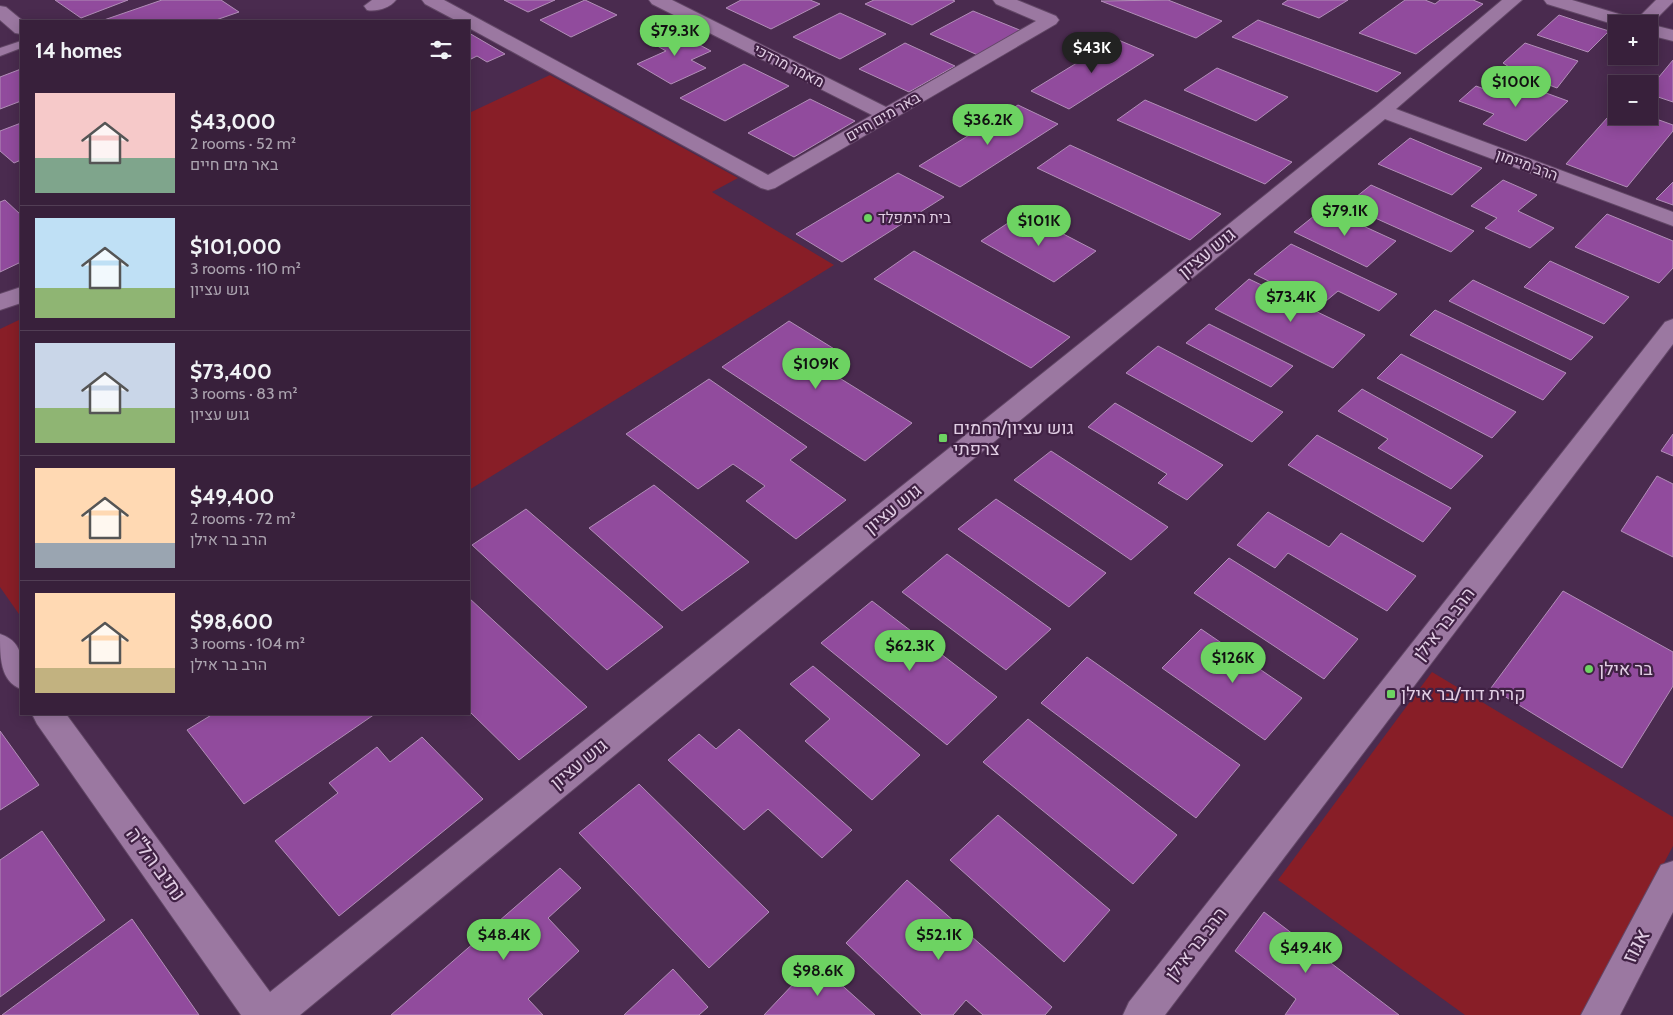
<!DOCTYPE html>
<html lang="en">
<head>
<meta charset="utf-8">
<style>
  body { margin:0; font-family:Cabin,Heebo,sans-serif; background:#432d46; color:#f1f3f6; height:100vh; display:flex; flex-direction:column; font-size:19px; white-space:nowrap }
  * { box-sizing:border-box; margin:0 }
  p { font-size:16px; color:#aba3af }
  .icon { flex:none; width:28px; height:28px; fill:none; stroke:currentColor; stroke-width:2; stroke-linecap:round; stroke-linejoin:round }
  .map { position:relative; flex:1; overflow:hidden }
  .details { position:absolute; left:20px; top:20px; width:450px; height:695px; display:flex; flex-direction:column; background:#38203b; border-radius:0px; box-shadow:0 2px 12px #0003,0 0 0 1px #523e55 }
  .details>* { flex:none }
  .fabs { position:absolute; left:1608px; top:15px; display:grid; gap:10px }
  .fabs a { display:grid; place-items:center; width:50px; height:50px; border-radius:0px; background:#38203b; box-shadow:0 2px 12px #0003,0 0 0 1px #523e55; font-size:25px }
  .price { position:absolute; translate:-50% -42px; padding:0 11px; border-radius:18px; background:#6dd362; color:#111; font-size:16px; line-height:32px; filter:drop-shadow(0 1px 2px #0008) }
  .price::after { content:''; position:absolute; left:50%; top:30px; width:15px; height:11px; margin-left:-8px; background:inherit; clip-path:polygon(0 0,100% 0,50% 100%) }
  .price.current { background:#222; color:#fff }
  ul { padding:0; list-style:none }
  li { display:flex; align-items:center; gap:15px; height:125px; padding:0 15px }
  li+li { border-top:1px solid #523e55 }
  li span { display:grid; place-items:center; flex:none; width:140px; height:100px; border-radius:0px; color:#555 }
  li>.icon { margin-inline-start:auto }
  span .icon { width:60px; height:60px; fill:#fffc; stroke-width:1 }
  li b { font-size:21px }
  h2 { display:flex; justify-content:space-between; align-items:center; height:60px; padding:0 15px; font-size:21px }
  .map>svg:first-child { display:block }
  .green { fill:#881e27 }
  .building { fill:#914b9d; stroke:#b28eb8 }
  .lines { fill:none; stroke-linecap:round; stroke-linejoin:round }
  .lane-casing { stroke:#624766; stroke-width:2 }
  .street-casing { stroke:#624766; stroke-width:2 }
  .secondary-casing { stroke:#624766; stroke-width:2 }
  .lane { fill:#9b78a1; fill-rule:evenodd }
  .street { fill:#9b78a1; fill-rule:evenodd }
  .secondary { fill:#9b78a1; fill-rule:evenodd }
  .poi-dot { fill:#6dd362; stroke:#402144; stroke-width:2 }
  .labels { text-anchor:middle; stroke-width:4.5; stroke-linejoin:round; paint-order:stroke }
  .far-street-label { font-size:15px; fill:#e1cee4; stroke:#402144 }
  .far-poi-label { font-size:15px; fill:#e1cee4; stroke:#402144; text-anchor:start }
  .street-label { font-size:18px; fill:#e1cee4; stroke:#402144 }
  .poi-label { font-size:18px; fill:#e1cee4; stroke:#402144; text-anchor:start }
  .near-street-label { font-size:21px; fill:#e1cee4; stroke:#402144 }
</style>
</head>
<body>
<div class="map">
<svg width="1673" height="1015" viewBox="0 0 1673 1015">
  <rect width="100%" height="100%" fill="#4a2b4f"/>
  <g class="green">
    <polygon points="550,75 738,178 712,192 834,265 469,490 469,113"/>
    <polygon points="21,319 21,617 0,587 0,329"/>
    <polygon points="1432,672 1673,817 1673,846 1584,1015 1465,1015 1278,880"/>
  </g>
  <g class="building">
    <polygon points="55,0 128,0 81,18"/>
    <polygon points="162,0 221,0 239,12 213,21 101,21"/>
    <polygon points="504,0 555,0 528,12"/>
    <polygon points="585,0 617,15 571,37 540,20"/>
    <polygon points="741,0 810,0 820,4 771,29 726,8"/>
    <polygon points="874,0 952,0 955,1 912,25 865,4"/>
    <polygon points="1168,0 1222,21 1196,38 1101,1"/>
    <polygon points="1288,0 1348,0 1319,18 1282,4"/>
    <polygon points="1405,0 1425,0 1435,4 1440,0 1473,0 1483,4 1416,54 1359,33"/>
    <polygon points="973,11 1022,31 980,56 930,34"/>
    <polygon points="840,13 886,34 840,59 793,37"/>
    <polygon points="1559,15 1580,22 1609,31 1588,52 1537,35"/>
    <polygon points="1258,20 1401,73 1377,92 1232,37"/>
    <polygon points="672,30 711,51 691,60 706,68 671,84 637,64 666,51 647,40"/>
    <polygon points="469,33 505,54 487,62 477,56 469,60"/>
    <polygon points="1116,39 1154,55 1069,109 1031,91"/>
    <polygon points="905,43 955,66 909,92 859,69"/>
    <polygon points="1525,43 1578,61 1557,88 1520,74 1503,63"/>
    <polygon points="1673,60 1673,102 1649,94 1649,89"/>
    <polygon points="744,64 789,86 725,121 680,98"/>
    <polygon points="1217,68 1288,97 1256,121 1184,90"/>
    <polygon points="21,69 21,101 0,109 0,77"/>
    <polygon points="1513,81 1568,101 1526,141 1483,124 1494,114 1459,101 1476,86 1498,94"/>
    <polygon points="810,99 855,121 794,157 748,133"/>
    <polygon points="1145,100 1292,162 1265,184 1117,120"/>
    <polygon points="1018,105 1058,124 960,187 919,166"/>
    <polygon points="1616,108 1616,116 1648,116 1673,125 1673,131 1627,187 1566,164"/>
    <polygon points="21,123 21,160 14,163 0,151 0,131"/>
    <polygon points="1410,138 1445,153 1482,168 1452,195 1378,164"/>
    <polygon points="1070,145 1221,214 1190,240 1037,168"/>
    <polygon points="898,173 944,197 842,262 796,234"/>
    <polygon points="1503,180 1537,195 1518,211 1554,228 1530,248 1485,228 1497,218 1471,206"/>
    <polygon points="1673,182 1673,205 1656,199"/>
    <polygon points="1371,185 1474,231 1451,252 1346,205"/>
    <polygon points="5,200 21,215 21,262 0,272 0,202"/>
    <polygon points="1324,208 1396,241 1367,267 1294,232"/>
    <polygon points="1023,213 1096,251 1054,282 981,241"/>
    <polygon points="1607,214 1673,241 1673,268 1659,283 1575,247"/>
    <polygon points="1291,244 1397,294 1379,311 1338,291 1320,306 1254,274"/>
    <polygon points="914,251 1070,337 1031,368 874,279"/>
    <polygon points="1550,261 1629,297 1604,324 1524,287"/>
    <polygon points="1249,279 1365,335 1333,368 1215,309"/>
    <polygon points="1473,280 1593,337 1571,360 1449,301"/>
    <polygon points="1435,310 1566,373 1543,400 1410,335"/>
    <polygon points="789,321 844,355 825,369 912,423 865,461 722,367"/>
    <polygon points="1209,324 1293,366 1271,387 1186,343"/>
    <polygon points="1158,346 1283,412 1252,442 1126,373"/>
    <polygon points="1401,354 1516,412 1492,438 1377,378"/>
    <polygon points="709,379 807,447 790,460 846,500 796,539 746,501 765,486 733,464 698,489 626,434"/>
    <polygon points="1362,389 1483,456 1451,489 1378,448 1388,439 1338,411"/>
    <polygon points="1115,403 1223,465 1187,500 1158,483 1167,474 1088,427"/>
    <polygon points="1673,434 1673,456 1661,451"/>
    <polygon points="1317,435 1451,508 1423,542 1288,465"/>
    <polygon points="1051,451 1168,527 1131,560 1014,480"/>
    <polygon points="1657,476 1673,484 1673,557 1621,531"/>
    <polygon points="654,485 749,562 682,611 589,528"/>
    <polygon points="996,499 1106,573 1069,607 958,529"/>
    <polygon points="526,509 663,627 607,670 472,545"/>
    <polygon points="1268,512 1329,547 1341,533 1416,576 1387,611 1288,553 1275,568 1237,545"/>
    <polygon points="947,554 1051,629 1006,670 902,592"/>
    <polygon points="1229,558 1358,639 1324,679 1194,593"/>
    <polygon points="1563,591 1673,652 1673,686 1622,768 1491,688"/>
    <polygon points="469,598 587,707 519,760 469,711"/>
    <polygon points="872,601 997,697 947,745 821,643"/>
    <polygon points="1201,629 1302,698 1265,740 1162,668"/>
    <polygon points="1087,657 1240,765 1196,818 1041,703"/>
    <polygon points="813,666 920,755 872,800 805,741 830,719 790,684"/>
    <polygon points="213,714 375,714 244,804 187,730"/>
    <polygon points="1028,719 1177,835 1133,884 983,762"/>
    <polygon points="739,729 852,830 822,858 768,809 744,830 668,760 699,734 716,749"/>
    <polygon points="0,731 39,785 0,810"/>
    <polygon points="422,737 483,799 339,916 275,841 338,793 329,783 377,747 390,762"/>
    <polygon points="639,784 769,912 709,968 579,833"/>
    <polygon points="998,815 1110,910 1064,962 950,860"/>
    <polygon points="42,831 105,920 0,997 0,860"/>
    <polygon points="560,868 581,888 548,918 579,951 528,999 543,1015 391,1015"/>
    <polygon points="907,880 1052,1007 1045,1015 983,1015 966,1000 953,1015 922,1015 846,943"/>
    <polygon points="1264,912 1399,1015 1285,1015 1296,999 1235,951"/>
    <polygon points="132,919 199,1015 2,1015"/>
    <polygon points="815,961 875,1015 764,1015"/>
    <polygon points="673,969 708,1007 699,1015 624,1015"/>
  </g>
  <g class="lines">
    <g class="lane-casing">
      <polygon id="lane" points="21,41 21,48 0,56 0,48"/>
    </g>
    <g class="street-casing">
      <g id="street">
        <path d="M372,0H396C390,8 376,12 367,10L364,6Z"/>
        <polygon points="422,0 444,0 768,175 872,115 652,4 649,0 672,0 886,107 1036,21 996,4 993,0 1017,0 1056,16 1059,20 1056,24 775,188 768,190 761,188 469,28 469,21 457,21 425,4"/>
        <polygon points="1502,0 1522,0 1396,109 1673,212 1673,226 1385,119 300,1015 241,1015 37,724 32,714 66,714 270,992 1375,107"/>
        <polygon points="1656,0 1673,0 1673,2 1649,26 1649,24 1632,24"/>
        <polygon points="0,6 6,7 23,21 21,34 15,33 0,20"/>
        <polygon points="21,287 21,303 0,310 0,294"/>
        <polygon points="1673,319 1673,344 1165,1015 1123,1015 1129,1002 1665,322"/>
        <path d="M0,634C27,643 21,665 21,689C0,681 0,657 0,634Z"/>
        <polygon points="1673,861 1673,912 1620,1015 1581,1015 1661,865"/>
      </g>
    </g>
    <g class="secondary-casing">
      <g id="secondary">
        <polygon points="1544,0 1572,0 1639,20 1642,24 1616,25 1547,4"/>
        <polygon points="1648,24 1649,24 1673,30 1673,41 1649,35"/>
      </g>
    </g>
    <use href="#lane" class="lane"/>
    <use href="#street" class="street"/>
    <use href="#secondary" class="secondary"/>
  </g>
  <g class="poi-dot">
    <circle cx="868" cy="218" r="5"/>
    <rect x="938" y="433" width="10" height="10" rx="2.5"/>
    <circle cx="1589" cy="669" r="5"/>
    <rect x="1386" y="689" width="10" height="10" rx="2.5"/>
  </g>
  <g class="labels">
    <g class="far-street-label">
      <text transform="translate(789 66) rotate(27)" y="5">מאמר מרדכי</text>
      <text transform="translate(883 117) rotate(-30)" y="5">באר מים חיים</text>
      <text transform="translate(1527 165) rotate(20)" y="5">הרב מיימון</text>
    </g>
    <g class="far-poi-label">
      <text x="878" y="223">בית הימפלד</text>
    </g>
    <g class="street-label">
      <text transform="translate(1207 253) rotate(-39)" y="6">גוש עציון</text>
      <text transform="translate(893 509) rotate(-39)" y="6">גוש עציון</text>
      <text transform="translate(1444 624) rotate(-52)" y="6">הרב בר אילן</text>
      <text transform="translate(579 764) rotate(-39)" y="6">גוש עציון</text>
      <text transform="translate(1196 944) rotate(-52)" y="6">הרב בר אילן</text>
    </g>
    <g class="poi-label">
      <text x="953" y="434">גוש עציון/רחמים<tspan x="953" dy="21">צרפתי</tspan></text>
      <text x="1599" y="675">בר אילן</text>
      <text x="1401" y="700">קרית דוד/בר אילן</text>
    </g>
    <g class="near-street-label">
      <text transform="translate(156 864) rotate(54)" y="7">נתיב הל"ה</text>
      <text transform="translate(1636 946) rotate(-62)" y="7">אגוז</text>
    </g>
  </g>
</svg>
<div class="fabs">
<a>+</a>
<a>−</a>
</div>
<b class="price" style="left:675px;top:57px">$79.3K</b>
<b class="price current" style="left:1092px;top:74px">$43K</b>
<b class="price" style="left:1516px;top:108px">$100K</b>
<b class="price" style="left:988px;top:146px">$36.2K</b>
<b class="price" style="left:1345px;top:237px">$79.1K</b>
<b class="price" style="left:1039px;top:247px">$101K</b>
<b class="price" style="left:1291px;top:323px">$73.4K</b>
<b class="price" style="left:816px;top:390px">$109K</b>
<b class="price" style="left:910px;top:672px">$62.3K</b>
<b class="price" style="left:1233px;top:684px">$126K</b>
<b class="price" style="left:504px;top:961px">$48.4K</b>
<b class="price" style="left:939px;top:961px">$52.1K</b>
<b class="price" style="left:1306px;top:974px">$49.4K</b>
<b class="price" style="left:818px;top:997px">$98.6K</b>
<section class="details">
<h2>14 homes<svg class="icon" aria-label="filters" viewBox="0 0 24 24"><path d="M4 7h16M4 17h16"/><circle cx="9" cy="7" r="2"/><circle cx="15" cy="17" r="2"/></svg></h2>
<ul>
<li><span style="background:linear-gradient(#f6c9c9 65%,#7fa58c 0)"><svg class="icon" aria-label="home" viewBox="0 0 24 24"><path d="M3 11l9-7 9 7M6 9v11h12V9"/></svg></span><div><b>$43,000</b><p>2 rooms · 52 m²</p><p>באר מים חיים</p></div></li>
<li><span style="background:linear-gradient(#bfe0f5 70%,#8fb573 0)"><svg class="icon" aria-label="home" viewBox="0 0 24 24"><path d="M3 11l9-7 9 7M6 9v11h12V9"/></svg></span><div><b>$101,000</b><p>3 rooms · 110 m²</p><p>גוש עציון</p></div></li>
<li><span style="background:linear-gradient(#c9d6e8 65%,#8fb573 0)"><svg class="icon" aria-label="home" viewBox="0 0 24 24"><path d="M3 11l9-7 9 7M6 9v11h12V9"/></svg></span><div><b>$73,400</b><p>3 rooms · 83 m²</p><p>גוש עציון</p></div></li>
<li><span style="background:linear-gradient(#ffd9b3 75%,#9aa5b1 0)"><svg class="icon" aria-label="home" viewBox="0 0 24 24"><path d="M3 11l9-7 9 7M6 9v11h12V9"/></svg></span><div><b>$49,400</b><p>2 rooms · 72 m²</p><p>הרב בר אילן</p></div></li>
<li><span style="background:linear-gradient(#ffd9b3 75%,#c2b280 0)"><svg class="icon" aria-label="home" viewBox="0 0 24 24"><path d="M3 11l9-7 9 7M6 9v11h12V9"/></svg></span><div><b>$98,600</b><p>3 rooms · 104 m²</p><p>הרב בר אילן</p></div></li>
</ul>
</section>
</div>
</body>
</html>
